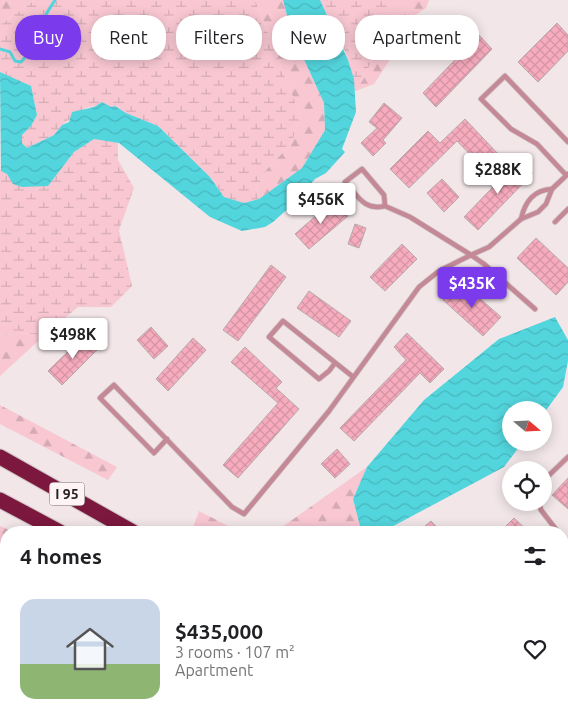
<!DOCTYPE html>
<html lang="en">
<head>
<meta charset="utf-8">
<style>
  body { margin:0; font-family:Ubuntu,sans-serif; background:#f6f6f6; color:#202124; height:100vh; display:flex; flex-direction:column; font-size:19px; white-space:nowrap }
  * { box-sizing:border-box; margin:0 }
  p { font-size:16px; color:#757577 }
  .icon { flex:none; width:28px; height:28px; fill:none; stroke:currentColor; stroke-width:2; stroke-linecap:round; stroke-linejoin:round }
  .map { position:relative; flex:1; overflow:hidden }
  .drawer { position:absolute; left:0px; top:526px; width:569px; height:196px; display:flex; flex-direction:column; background:#fff; border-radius:20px 20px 0 0; box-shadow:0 2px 12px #0003 }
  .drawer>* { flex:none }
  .top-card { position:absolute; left:15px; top:15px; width:539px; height:45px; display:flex; gap:10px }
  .needle { width:32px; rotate:109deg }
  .controls { position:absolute; left:502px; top:401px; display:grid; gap:10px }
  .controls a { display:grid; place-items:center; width:50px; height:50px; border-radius:50%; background:#fff; box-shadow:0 2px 12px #0003; font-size:25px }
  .price { position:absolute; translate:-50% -42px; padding:0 11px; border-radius:5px; background:#fff; color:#222; font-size:16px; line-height:32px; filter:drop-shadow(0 1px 2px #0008) }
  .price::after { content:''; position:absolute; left:50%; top:30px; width:15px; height:11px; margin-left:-8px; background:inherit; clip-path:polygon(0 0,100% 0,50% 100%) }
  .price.current { background:#7c3aed; color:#fff }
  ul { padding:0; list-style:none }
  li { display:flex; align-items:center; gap:15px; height:125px; padding:0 20px }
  li span { display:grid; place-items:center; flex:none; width:140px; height:100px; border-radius:15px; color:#555 }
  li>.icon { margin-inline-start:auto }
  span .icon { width:60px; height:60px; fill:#fffc; stroke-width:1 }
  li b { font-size:21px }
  h2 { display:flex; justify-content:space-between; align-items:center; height:60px; padding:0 20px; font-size:21px }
  .pill { padding:0 18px; border-radius:20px; background:#fff; box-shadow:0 2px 12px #0003; font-size:18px; line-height:45px }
  .pill.current { background:#7c3aed; color:#fff }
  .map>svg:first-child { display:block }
  .forest { fill:url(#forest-firs) }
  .wetland { fill:url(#wetland-marsh) }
  .water { fill:url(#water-waves) }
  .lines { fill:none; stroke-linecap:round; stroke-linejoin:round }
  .stream { stroke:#53d5dd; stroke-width:3 }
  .building { fill:url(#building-cross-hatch); stroke:#b5aaac }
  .service-casing { stroke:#cdc3c4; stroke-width:6 }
  .motorway-casing { stroke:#cdc3c4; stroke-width:17 }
  .service { stroke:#c58896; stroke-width:4.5 }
  .motorway { stroke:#7c173e; stroke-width:15 }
  .labels { text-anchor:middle; stroke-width:4; stroke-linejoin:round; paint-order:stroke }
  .shield { fill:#fef4f6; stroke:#666062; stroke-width:1 }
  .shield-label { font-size:14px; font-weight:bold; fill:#252122 }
</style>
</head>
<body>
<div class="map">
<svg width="568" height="722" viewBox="0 0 568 722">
  <defs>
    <pattern id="forest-firs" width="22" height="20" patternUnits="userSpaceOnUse" patternTransform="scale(1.25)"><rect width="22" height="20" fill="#f8c7d2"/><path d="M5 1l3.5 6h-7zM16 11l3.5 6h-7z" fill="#d4abb4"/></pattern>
    <pattern id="wetland-marsh" width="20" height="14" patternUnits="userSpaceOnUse" patternTransform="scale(1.25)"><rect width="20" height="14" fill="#f8c7d2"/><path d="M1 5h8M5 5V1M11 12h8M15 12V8" fill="none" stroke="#d4abb4"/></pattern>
    <pattern id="water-waves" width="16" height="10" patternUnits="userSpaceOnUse" patternTransform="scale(1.25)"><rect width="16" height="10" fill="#53d5dd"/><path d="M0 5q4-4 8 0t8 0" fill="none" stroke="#48b7bd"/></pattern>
    <pattern id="building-cross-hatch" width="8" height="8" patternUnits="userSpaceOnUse" patternTransform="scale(1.25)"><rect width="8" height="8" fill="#f7acbe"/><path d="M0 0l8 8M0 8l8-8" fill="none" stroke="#d494a3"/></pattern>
  </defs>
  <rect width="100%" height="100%" fill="#f2e6e8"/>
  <g class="forest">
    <polygon points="0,0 35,0 0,25"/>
    <polygon points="255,0 283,0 291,31 324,103 325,130 302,168 259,199 256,189 266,170 292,143 300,115"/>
    <path d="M406,0H429L426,8L395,29L389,61L374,84L353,92C372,74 374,48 376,22Z"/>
    <polygon points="48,332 0,376 0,335"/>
    <polygon points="0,405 117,467 108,480 0,424"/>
    <polygon points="367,467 353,499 360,526 384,531 382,532 275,532"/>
    <polygon points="199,511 240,532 195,532 192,530"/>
    <polygon points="0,526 14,532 6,532 6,636 0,648"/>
    <polygon points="114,716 208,716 217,722 110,722"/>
    <polygon points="278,716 313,716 322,722 287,722"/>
  </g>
  <g class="wetland">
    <polygon points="35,0 255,0 300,115 292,143 266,170 256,189 259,199 244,203 224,197 210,177 158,126 126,113 115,106 111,108 106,104 85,108 62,125 54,135 27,148 22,143 22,135 31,126 37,115 31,87 0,72 0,25"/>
    <path d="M320,0H406L377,22C374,48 372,74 353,92C355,60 333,28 320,0Z"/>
    <polygon points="94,139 118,142 118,160 134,188 119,230 132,286 111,307 78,307 48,332 0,335 0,169 7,174 48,186 74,152"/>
  </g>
  <g class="water">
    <polygon points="283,0 320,0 348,60 354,79 356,112 342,149 345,152 326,173 315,179 290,207 273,222 265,227 242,231 210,217 119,143 94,139 74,152 48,186 22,187 13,184 7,174 1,171 0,72 31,86 37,115 31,126 22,135 22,143 27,148 54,135 62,125 69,122 72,112 94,107 102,102 111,107 115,106 126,113 158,126 210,177 224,197 244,203 259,199 302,168 325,130 324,103 291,31"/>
    <polygon points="555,317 568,340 568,361 563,387 544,413 544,410 511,410 511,442 522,443 504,467 384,531 360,526 353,499 367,467 424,400 499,339"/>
    <polygon points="6,674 6,715 0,710 0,685"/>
    <polygon points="8,716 91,716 88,722 16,722"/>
  </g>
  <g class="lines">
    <path class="stream" d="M0,49L10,52L15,61L21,62L27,55L24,45L29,41L48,46L53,40V31C39,18 46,15 55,0"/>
  </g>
  <g class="building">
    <polygon points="557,23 568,35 568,51 538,82 518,62"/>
    <polygon points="479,35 492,49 436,107 423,93"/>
    <polygon points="384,103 402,118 383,140 386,143 373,156 361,143 377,128 369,122"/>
    <polygon points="465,119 500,156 485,170 457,141 409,188 390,169 428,131 440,143"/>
    <polygon points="519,160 533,173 478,230 464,217"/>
    <polygon points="442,179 459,197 444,212 427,193"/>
    <polygon points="333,201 348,216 309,249 295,234"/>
    <polygon points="355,224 366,228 359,248 348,244"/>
    <polygon points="536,238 568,268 568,282 556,295 517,258"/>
    <polygon points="402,244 417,259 385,291 370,277"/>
    <polygon points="271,265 286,277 238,341 223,330"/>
    <polygon points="460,281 501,317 483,336 443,300"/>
    <polygon points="309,291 351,321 339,337 297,308"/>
    <polygon points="151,327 168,346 154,359 137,340"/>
    <polygon points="407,333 444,369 430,383 420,373 354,441 340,428 406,360 394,347"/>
    <polygon points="84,336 98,349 62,385 48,371"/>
    <polygon points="193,338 206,350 168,391 156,379"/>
    <polygon points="245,347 282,382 276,388 299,409 238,478 223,465 278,403 231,362"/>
    <polygon points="337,449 350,464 335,478 321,464"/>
    <polygon points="568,478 568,509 552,495"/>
    <polygon points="514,518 529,532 500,532"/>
    <polygon points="431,521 441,532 418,532"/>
  </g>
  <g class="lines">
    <g class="service-casing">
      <g id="service">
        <polyline points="566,175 537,144 511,129 481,99 505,76 568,142"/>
        <path d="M385,206C364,211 358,196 345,182L362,169L384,195L385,206L410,217L471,255L489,247L521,219L538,212L546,204L552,189L568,174"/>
        <path d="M521,219C525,202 533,190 552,189"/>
        <polyline points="555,222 568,209"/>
        <polyline points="335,363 329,371 319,379 269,337 283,321 352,376"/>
        <polyline points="167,439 154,453 100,398 114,385 232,507 244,514 329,411 419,287 439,271 471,255 484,264 535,309"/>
        <polyline points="544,480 568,457"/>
        <polyline points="539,502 541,510 558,532"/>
        <polyline points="562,538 568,545"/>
        <polyline points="562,667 568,663"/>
      </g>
    </g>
    <g class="motorway-casing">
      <g id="motorway">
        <polyline points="0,457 133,532"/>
        <polyline points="0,500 60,532"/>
        <polyline points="364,716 373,722"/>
        <polyline points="434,716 443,722"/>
      </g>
    </g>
    <use href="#service" class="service"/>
    <use href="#motorway" class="motorway"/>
  </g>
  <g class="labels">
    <rect class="shield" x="49.5" y="482.5" width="35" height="23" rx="4"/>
    <g class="shield-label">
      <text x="67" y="499">I 95</text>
    </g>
  </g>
</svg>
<div class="controls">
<a><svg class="needle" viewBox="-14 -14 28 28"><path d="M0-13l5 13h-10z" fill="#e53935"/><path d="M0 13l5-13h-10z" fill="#757577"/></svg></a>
<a><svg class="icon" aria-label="locate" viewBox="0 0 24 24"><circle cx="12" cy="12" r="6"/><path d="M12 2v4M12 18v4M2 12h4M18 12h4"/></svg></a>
</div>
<b class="price" style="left:498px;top:195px">$288K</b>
<b class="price" style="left:321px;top:225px">$456K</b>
<b class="price current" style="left:472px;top:309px">$435K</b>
<b class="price" style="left:73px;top:360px">$498K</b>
<div class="top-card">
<a class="pill current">Buy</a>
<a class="pill">Rent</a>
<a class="pill">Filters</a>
<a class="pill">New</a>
<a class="pill">Apartment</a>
</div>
<section class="drawer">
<h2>4 homes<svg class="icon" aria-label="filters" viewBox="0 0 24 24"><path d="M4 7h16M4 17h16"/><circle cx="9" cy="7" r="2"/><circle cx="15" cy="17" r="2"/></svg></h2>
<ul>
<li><span style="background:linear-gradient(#c9d6e8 65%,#8fb573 0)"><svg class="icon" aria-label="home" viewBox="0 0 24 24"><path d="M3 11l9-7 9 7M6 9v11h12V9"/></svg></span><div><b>$435,000</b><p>3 rooms · 107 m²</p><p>Apartment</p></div><svg class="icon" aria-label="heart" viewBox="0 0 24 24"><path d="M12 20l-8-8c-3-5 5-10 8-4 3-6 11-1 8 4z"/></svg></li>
</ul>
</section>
</div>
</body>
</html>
